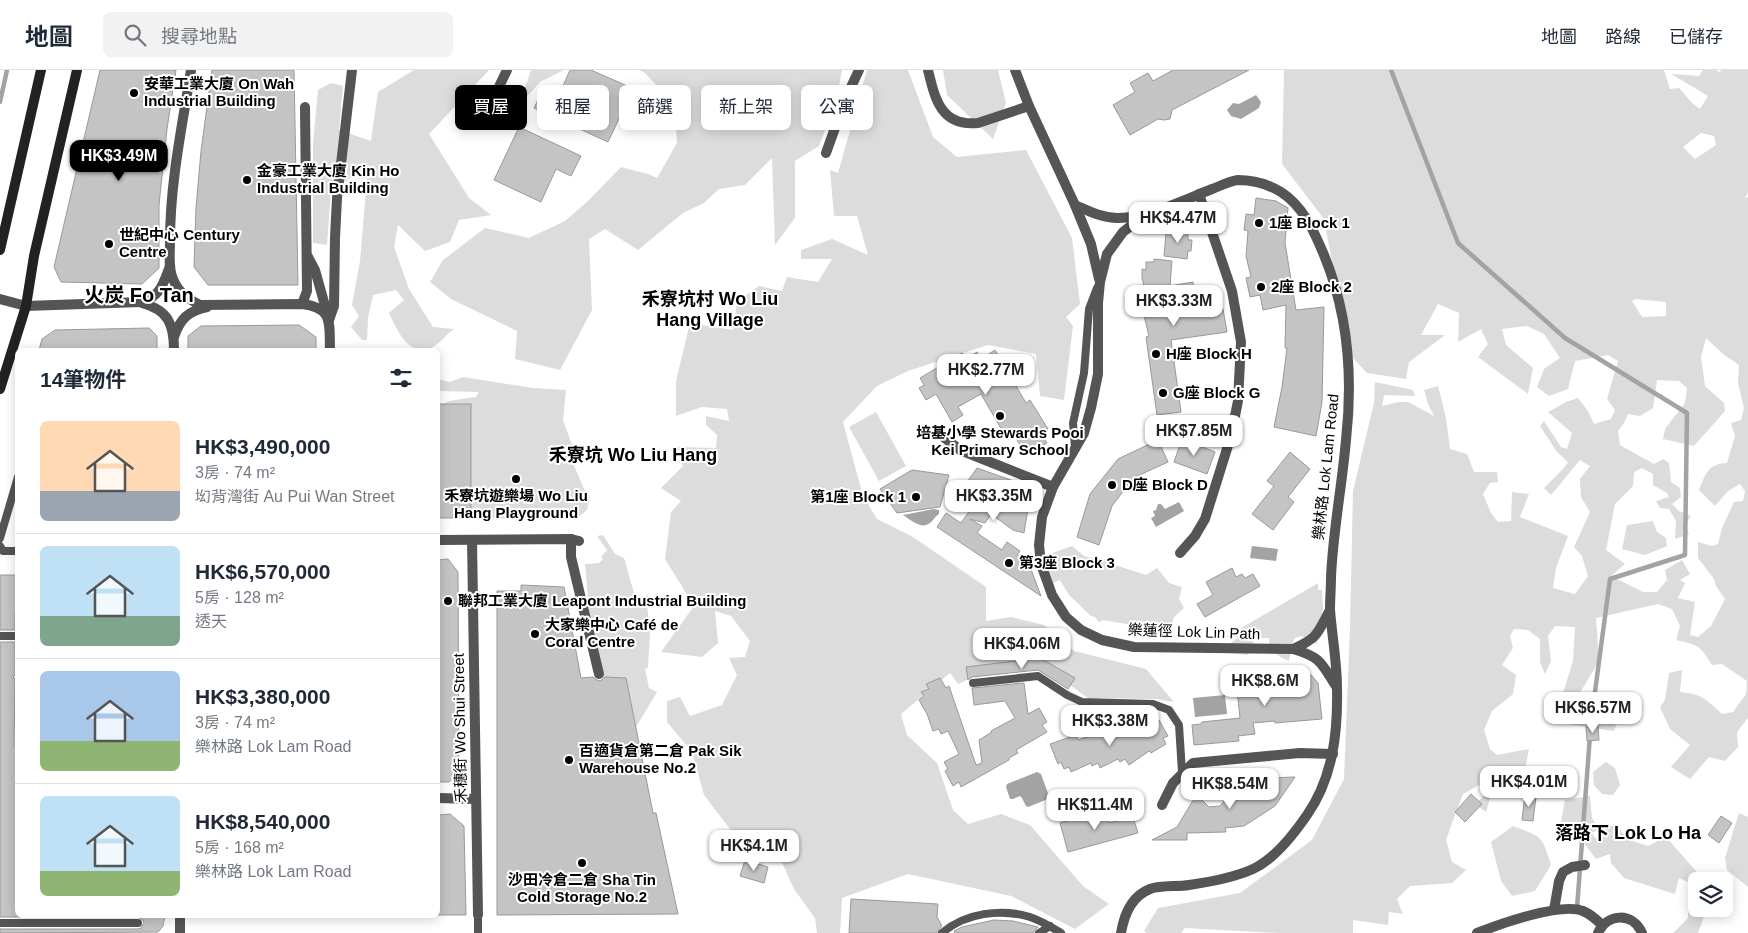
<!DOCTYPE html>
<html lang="zh-TW">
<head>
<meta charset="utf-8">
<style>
  body { margin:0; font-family:Arial,"Noto Sans TC",sans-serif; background:#f2f2f3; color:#1f2937; height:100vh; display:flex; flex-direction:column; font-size:19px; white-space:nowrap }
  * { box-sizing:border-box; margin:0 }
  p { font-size:16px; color:#747a83 }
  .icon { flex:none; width:28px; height:28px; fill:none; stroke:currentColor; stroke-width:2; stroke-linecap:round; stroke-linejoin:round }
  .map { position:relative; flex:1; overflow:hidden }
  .panel { position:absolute; left:15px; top:278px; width:425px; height:570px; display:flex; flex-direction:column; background:#fff; border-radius:8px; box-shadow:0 2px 12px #0003 }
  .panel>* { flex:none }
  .top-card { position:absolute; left:455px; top:15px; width:475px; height:45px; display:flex; gap:10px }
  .tools { position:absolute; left:1688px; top:802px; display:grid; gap:10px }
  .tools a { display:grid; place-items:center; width:45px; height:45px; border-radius:8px; background:#fff; box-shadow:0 2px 12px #0003; font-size:25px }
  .price { position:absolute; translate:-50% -42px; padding:0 11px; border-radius:10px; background:#fff; color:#222; font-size:16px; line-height:32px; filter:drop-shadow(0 1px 2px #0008) }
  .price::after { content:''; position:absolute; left:50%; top:30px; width:15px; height:11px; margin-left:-8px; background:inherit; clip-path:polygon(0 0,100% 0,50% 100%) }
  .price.on { background:#000; color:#fff }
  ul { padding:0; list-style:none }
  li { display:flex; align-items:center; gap:15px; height:125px; padding:0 25px }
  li+li { border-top:1px solid #e0e1e3 }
  li span { display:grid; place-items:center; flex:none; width:140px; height:100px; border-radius:8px; color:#555 }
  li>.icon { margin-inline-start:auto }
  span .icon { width:60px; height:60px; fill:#fffc; stroke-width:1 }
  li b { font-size:21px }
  h2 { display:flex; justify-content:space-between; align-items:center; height:60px; padding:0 25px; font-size:21px }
  .chip { padding:0 18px; border-radius:8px; background:#fff; box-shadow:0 2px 12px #0003; font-size:18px; line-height:45px }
  .chip.on { background:#000; color:#fff }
  header { display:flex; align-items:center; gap:30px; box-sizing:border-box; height:70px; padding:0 25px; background:#fff; border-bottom:1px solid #e0e1e3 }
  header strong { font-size:24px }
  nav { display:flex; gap:28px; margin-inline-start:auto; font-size:18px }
  .search { width:350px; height:45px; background:#f2f2f3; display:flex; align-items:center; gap:12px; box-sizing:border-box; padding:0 18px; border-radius:8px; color:#747a83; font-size:19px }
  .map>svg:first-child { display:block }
  .green { fill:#dcdcdc; fill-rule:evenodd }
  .water { fill:#a3a3a3 }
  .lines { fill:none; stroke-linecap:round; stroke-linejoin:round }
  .stream { stroke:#a3a3a3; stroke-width:4.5 }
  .building { fill:#c4c4c4; stroke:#999 }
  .service { stroke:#555; stroke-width:8 }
  .minor { stroke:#555; stroke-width:10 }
  .tertiary { stroke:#555; stroke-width:10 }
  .secondary { stroke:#222; stroke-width:10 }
  .poi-dot { fill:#000; stroke:#fff; stroke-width:2 }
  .labels { text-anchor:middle; stroke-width:4; stroke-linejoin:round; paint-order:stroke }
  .poi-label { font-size:15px; font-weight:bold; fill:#000; stroke:#fff; text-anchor:start }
  .street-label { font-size:15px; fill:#000; stroke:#fff }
  .quarter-label { font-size:18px; font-weight:bold; fill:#000; stroke:#fff }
  .district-label { font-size:20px; font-weight:bold; fill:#000; stroke:#fff }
</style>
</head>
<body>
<header>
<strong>地圖</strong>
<div class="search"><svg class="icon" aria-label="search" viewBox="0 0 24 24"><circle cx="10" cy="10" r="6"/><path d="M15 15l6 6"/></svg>搜尋地點</div>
<nav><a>地圖</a><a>路線</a><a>已儲存</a></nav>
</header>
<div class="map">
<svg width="1748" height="863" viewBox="0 0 1748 863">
  <rect width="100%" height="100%" fill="#fff"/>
  <g class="green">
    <path d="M414,0H489L429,64L469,128L491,145L459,150L450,172L425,181L398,155L394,177L409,219L433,257L454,259C447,264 440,273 433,277C409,289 397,260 389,243L404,230L396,220L373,225L368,248L367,270H362L351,257L359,246L352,235L360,191L368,97L331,120L327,175L313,173V73L318,20L331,13L343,16L339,60L371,71L378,22Z"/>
    <polygon points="531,0 564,0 540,12 519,36"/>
    <polygon points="638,0 842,0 836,32 819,76 795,91 795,148 775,175 772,88 745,115 719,119 704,133 683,143 638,180 605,159 589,169 592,240 560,300 515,289 517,261 451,229 430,212 443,190 485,158 529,168 565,151 588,131 621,97 648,104 657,108 677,73 674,34 644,2"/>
    <polygon points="867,0 908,0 933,67 957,87 1026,80 1072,168 1080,234 1066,247 1073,256 1064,330 1040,326 1036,284 988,275 908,301 877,316 843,352 863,426 877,449 913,467 986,517 986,551 1011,547 1044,555 1074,581 1146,599 1174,632 1155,629 1088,628 1050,601 991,599 958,614 950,603 901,644 907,665 937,693 953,740 968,754 1001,744 1030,755 1083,816 1109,834 1075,859 1011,826 908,804 842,828 840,863 817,863 815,848 794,819 780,788 765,776 743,776 704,725 692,682 667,652 667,631 680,627 690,646 722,635 737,605 729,588 745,587 750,571 731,546 715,541 718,573 702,587 661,582 694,536 665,489 671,442 681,431 661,418 683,396 675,377 716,378 717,365 706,355 706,346 729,351 727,339 702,337 676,346 676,311 690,253 733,260 737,232 759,216 782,221 787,207 818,212 832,189 801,189 801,180 832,169 868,185 857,146 834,146 830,100 838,103"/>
    <polygon points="943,0 998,0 1006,33 993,69 947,25"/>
    <path d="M1284,0H1664L1670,19L1679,18L1692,33L1700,39L1708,26L1671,4L1699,6L1703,0H1715L1720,2L1721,0H1748V122L1745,128L1748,127V648L1737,662L1738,677L1725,691L1709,687L1690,709L1671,697L1690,675L1670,659L1660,637L1665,630L1669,603L1682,600L1680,622C1702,624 1706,629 1722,644L1733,642L1746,624L1747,611L1722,594L1712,595C1700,576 1699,575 1676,570L1680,556L1672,539L1658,534L1596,548L1599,591L1578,626L1619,648L1614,661L1554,652L1573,591L1575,557L1555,556L1548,566L1551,591L1545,604L1540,592V569L1528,560L1514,559L1510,566L1513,578L1502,595L1516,605L1513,624L1492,641L1484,660L1490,679L1497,685L1529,679L1525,700L1514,712L1490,728L1486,742L1475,734L1489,721L1479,715L1463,724L1452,753L1446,770L1452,792L1466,800L1452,813L1410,816L1397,829L1403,844L1389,842L1388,855L1353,850V863H1279L1185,858L1181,863H1147L1144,861L1158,838L1240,823L1312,770L1344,709L1350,557L1353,421L1374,333L1375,312L1413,320L1415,326L1384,325L1382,336L1399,332H1408L1434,346L1428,334L1424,320L1438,316L1446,348L1450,379L1467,384L1474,402H1497L1498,412L1490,413L1483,424L1491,443L1498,452L1511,451L1512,422L1529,424L1520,447L1568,466L1556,498L1553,518L1575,524L1588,506L1582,486L1574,477L1590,442L1581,427L1580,409L1590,396L1580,390L1551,425L1544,418L1563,399L1568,392L1557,382L1540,356L1544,351L1561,377L1567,379L1572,363L1548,342L1566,332L1578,328L1588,341L1594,354L1611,349L1615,340L1607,329L1618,291L1608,285L1575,291L1568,319L1549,326L1537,317L1544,299L1560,288L1544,264L1527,256L1502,259L1506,275L1533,298L1528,324L1478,287L1488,274L1481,259L1458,272L1459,243L1438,234L1421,265H1445L1409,292L1406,309L1367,303L1353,288L1337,219L1324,149L1282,94ZM1701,63L1714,66L1716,75L1695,89L1683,77ZM1635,229L1666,232V246L1642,247L1632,231ZM1706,268L1723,284L1739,295L1738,313L1744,338L1741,350L1731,353L1735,366L1727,393C1707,394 1706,404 1699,420L1715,436L1728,421L1740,414L1745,421L1743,431L1734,432L1722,458L1718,474L1712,476L1698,472V488L1714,509L1716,516L1725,529L1711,556L1698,567L1690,565L1695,532L1678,528L1685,513L1680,510L1690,504L1682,490L1665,500L1667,510L1657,522H1643L1611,506L1625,494L1606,480L1615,434L1633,416L1634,402L1642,398L1653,404V415L1667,423L1669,427L1656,431L1660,438L1669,439L1676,451L1675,469L1689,464L1685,454L1691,446L1679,441L1672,434L1681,427L1680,418L1671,412L1669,393L1663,389L1654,394L1620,375L1618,361L1624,353L1628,344L1640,346L1653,338L1657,310L1679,311L1687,318L1685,333L1665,359L1663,369L1694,376L1725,341L1724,333L1705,316L1701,287Z"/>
    <polygon points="463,307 533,318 566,320 563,350 572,375 570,382 570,386 584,419 590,427 587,440 575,450 471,448 471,349 438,347 438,337 449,331 474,327 475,328 479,322 438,321 438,309 450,312"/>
    <polygon points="876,342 906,396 879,411 849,357"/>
    <polygon points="1653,451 1657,462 1666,468 1667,476 1645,485 1622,479 1627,455"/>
    <polygon points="603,465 615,484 624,488 638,537 648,524 647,535 650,561 648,598 645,599 649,618 657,622 636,657 626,608 595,607 585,494 599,493 603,489 601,487 607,480 597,466"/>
    <polygon points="1072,476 1084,486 1104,491 1111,487 1112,494 1146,505 1157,498 1169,513 1182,517 1179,529 1184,538 1174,547 1170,561 1159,560 1149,569 1138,556 1103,550 1099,552 1095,547 1091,546 1069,525 1060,510 1053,513 1045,488 1055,482"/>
    <path d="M1318,513V520H1322L1323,539L1317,574L1301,566L1295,568L1292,574L1289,591C1278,586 1269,582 1269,568H1252L1253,573L1248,585L1229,583V574L1239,567H1226Z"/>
    <polygon points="1606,692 1615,698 1620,715 1613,725 1602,724 1594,715 1593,702"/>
    <polygon points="1590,726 1592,748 1599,759 1592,763 1595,768 1605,766 1606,757 1617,755 1627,769 1648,776 1666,767 1703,809 1702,811 1696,810 1694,815 1679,808 1675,824 1624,808 1611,793 1610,784 1596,789 1584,773 1559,763 1565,730"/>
    <polygon points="1739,743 1748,747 1748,817 1727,800 1725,788"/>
    <path d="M1513,756C1542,767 1542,765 1551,795L1535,821L1512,826L1501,811L1491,772Z"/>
    <polygon points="1688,838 1706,841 1698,863 1673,863 1688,848"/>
  </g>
  <g class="water">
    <polygon points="1256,25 1261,32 1259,38 1241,49 1231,46 1227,40 1233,33 1239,34"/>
    <polygon points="1179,432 1184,441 1156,457 1151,448 1155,446 1153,441 1156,440 1158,434 1161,434 1165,439"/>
    <path d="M934,439L939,440V444C934,447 934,450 930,453C921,460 911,450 903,445Z"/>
    <polygon points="1252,476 1278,479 1276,491 1250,488"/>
    <polygon points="1225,625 1227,644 1195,647 1193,628"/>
    <polygon points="1037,702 1041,704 1049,726 1048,729 1028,737 1026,736 1022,728 1020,726 1013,729 1010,729 1006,717 1007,714"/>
    <path d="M1206,702H1211L1214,706L1216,715L1189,718C1190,708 1197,705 1206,702Z"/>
  </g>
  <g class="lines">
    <g class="stream">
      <polyline points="1391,0 1458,173 1565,268 1687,343 1685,485 1610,509 1591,652 1577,838"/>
      <polyline points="0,32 7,0"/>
    </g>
  </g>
  <g class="building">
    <polygon points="100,0 176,0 167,59 159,135 159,198 142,214 61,212 54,197"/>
    <polygon points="212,0 294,0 298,215 208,215 194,197 196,138 201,81"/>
    <polygon points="570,0 591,0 657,29 648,49 624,38 608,72 534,38 544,18 559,25"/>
    <polygon points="1173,0 1249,0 1172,40 1170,49 1164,50 1158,49 1130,65 1113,35 1135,22 1130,13 1148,3 1153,11"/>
    <polygon points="519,57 581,86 571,106 556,99 541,132 494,110"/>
    <polygon points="1256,128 1276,131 1288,138 1285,173 1296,240 1324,237 1322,332 1316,366 1274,357 1282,317 1287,278 1285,278 1286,235 1263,240 1260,225 1250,227 1246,208 1251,207 1246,186 1248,161 1244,160 1246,144 1254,145"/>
    <polygon points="1172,159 1188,161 1188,170 1192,170 1191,181 1188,181 1187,189 1164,186 1166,163 1172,163"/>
    <polygon points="1154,189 1172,191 1170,216 1193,212 1194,221 1214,218 1217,240 1223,239 1227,262 1171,270 1181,342 1157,345 1146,267 1149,266 1142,237 1149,236 1142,208 1142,199 1146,200 1146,192 1154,192"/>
    <polygon points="299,255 316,267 316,280 188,280 188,266 201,256"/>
    <polygon points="149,258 157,266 157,280 39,280 42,269 55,260"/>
    <polygon points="995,280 1026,333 1030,330 1048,359 1041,363 1047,373 1026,385 1010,358 1003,362 981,324 958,337 963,345 952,352 936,324 926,330 919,318 924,315 920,308 962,283 966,289 977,282 981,289"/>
    <rect x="438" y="334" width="33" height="114"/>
    <polygon points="1182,369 1215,382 1207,404 1174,392"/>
    <polygon points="1158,370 1168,392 1133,408 1112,436 1099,475 1077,467 1090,424 1118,389"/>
    <polygon points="1290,382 1310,399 1288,427 1294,432 1273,460 1252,444 1274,416 1267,411"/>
    <polygon points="977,398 1022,414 1020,422 1028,422 1030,426 1024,463 1013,460 991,444 985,453 970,449 982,456 977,463 1002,480 1007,472 1020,481 1017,485 1020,487 1019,490 1030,497 1041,526 937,457 946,443 961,453 975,433 960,422"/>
    <polygon points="912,400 949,405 940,437 897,443 880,419"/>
    <polygon points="448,489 458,502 459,701 449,712 438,712 438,490"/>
    <polygon points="1232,498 1236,507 1242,504 1245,508 1253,504 1260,516 1205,547 1197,534 1213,525 1206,512"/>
    <polygon points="0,505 18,505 18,542 15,542 15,560 0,560"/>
    <polygon points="521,515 564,517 581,608 593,607 597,610 600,611 605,607 626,608 653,743 656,743 678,844 497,845 497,521 521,521"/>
    <polygon points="0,572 15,572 15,605 13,607 15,609 14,677 18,681 18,845 165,845 163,856 158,862 0,863 0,859 138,859 141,858 144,853 143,850 138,847 0,847"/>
    <polygon points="1040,588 1075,608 1068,619 1038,600 972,607 968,610 966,597"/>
    <polygon points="1302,603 1311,605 1318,613 1322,649 1275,653 1275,651 1253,653 1255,664 1238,666 1239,671 1194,675 1192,655 1201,654 1202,652 1240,648 1236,610"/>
    <polygon points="940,608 946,618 949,616 976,695 982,693 979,670 992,662 991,661 1015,648 1005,631 974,635 972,618 1024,613 1028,644 1039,638 1047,652 1042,655 1047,662 1016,680 1018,683 1009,688 1009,690 961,717 959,712 953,716 945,701 948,699 944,692 959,684 948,661 941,664 939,659 933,661 927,644 919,630 924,626 921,622 929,619 926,614"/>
    <polygon points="1159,650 1168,666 1163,668 1166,674 1151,683 1149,681 1129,695 1125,689 1120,692 1118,689 1100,698 1098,693 1092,696 1091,693 1071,702 1069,697 1064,699 1061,692 1058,694 1050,674 1076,665 1078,670 1103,662 1105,666 1133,658 1149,651 1151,655"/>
    <polygon points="1598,656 1599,670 1587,671 1586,657"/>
    <polygon points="1295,707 1275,736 1244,756 1225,758 1226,762 1187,763 1187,770 1152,770 1177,757 1192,732 1198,726 1209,737 1220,736 1226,729 1232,726 1234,729 1268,708"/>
    <polygon points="1471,724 1482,734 1465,752 1455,742"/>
    <polygon points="1525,725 1536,727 1533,751 1522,750"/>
    <polygon points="1106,742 1109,753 1133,747 1138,763 1068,782 1060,753 1074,749 1074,751"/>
    <polygon points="450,744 464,756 466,845 438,845 438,745"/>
    <polygon points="1721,746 1732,753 1719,773 1708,765"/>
    <polygon points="745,790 768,797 764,813 740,806"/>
    <polygon points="851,829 938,834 937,847 942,856 936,863 849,863"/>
    <polygon points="994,850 1013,851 1038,857 1033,863 955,863 954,861 962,857"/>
  </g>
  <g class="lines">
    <g class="service">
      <polyline points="1075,378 1073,353 1084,303 1089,239 1097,218"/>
      <polyline points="0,468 18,407"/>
      <polyline points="0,476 3,481 18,481"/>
      <polyline points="0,566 18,566"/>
      <polyline points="973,613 1038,606 1067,625 1082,632 1153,634 1169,640 1179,655 1182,702"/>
      <polyline points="478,845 478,863"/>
      <polyline points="0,853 138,853"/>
      <path d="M942,863C965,843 1001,838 1030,847C1042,851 1051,857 1061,863"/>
      <polyline points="1039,863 1050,856"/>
    </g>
    <g class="minor">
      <polyline points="1015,0 1029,36"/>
      <polyline points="486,44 507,0"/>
      <polyline points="826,83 845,30 859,0"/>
      <polyline points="307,185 315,200 329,250"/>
      <polyline points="302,234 307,221 305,37"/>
      <polyline points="329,250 334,236 335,168 337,128 352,0"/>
      <polyline points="936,361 960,380 1053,417"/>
      <polyline points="571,469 571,487 599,604"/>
      <polyline points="438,470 571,469 579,471"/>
      <polyline points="472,470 478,845"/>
      <polyline points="1180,483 1195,466 1205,449 1231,366 1238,331 1241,272 1232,221 1199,124"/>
      <polyline points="438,728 476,729"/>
      <polyline points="1162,735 1173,713 1193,693 1300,683 1333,684"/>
      <polyline points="1554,840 1559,811 1563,802 1572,797 1585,795"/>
      <path d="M1477,863C1500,854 1561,832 1583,841C1590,844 1597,850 1602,855"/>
    </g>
    <g class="tertiary">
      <path d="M191,0C182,57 170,113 170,171C170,184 168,198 173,209C178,222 188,229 200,235L302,234C334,238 329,253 330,280"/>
      <path d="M928,0C935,29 941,57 978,53L1029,36L1075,135L1091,174L1099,209"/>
      <path d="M1075,135C1089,141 1102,148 1117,148C1145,149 1186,129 1212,119C1220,116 1230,111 1238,110C1253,110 1268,114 1281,122C1303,136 1314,161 1324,185C1348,243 1353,307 1346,370C1342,416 1333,461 1331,507C1331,518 1330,529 1330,540C1332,566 1337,592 1337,618C1338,662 1333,708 1307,745C1294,764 1275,789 1253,799C1233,808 1210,812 1189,815C1177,817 1161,815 1150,819C1132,826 1124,845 1121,863"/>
      <path d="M1146,144L1123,162L1107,184L1100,212L1098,233V304L1091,338L1084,363L1053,417L1042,447L1039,475L1041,494L1052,525L1066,547L1081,560L1102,570L1134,577L1293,579C1321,587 1321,593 1336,616"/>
      <path d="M0,229L26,236L141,232C161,226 163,214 170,196"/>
      <path d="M142,233C168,240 174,254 174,280"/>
      <path d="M174,267C180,249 188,241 207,237"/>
      <path d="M1293,579C1318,568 1317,564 1330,540"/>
      <polyline points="180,863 180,845"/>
      <path d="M1598,863C1607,843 1633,842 1642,863"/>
    </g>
    <g class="secondary">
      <polyline points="0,180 41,0"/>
      <polyline points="0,319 26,236 34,186 77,0"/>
    </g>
  </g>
  <g class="poi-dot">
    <circle cx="134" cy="23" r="5"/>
    <circle cx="247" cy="110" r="5"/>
    <circle cx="1259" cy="153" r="5"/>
    <circle cx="109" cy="174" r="5"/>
    <circle cx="1261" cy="217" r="5"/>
    <circle cx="1156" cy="284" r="5"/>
    <circle cx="1163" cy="323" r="5"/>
    <circle cx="1000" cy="346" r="5"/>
    <circle cx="516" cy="409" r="5"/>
    <circle cx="1112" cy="415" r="5"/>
    <circle cx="916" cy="427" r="5"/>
    <circle cx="1009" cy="493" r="5"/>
    <circle cx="448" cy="531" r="5"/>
    <circle cx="535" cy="564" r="5"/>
    <circle cx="569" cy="690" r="5"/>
    <circle cx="582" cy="793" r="5"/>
  </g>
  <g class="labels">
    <g class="poi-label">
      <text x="144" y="19">安華工業大廈 On Wah<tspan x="144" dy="17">Industrial Building</tspan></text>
      <text x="257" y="106">金豪工業大廈 Kin Ho<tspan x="257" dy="17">Industrial Building</tspan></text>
      <text x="1269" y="158">1座 Block 1</text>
      <text x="119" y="170">世紀中心 Century<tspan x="119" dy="17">Centre</tspan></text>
      <text x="1271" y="222">2座 Block 2</text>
      <text x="1166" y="289">H座 Block H</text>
      <text x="1173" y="328">G座 Block G</text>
      <text x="1000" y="368" text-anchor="middle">培基小學 Stewards Pooi<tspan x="1000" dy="17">Kei Primary School</tspan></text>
      <text x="1122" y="420">D座 Block D</text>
      <text x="516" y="431" text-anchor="middle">禾寮坑遊樂場 Wo Liu<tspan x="516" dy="17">Hang Playground</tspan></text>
      <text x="906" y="432" text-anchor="end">第1座 Block 1</text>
      <text x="1019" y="498">第3座 Block 3</text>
      <text x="458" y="536">聯邦工業大廈 Leapont Industrial Building</text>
      <text x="545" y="560">大家樂中心 Café de<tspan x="545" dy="17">Coral Centre</tspan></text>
      <text x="579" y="686">百適貨倉第二倉 Pak Sik<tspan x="579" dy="17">Warehouse No.2</tspan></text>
      <text x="582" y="815" text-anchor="middle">沙田冷倉二倉 Sha Tin<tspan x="582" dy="17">Cold Storage No.2</tspan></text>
    </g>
    <g class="street-label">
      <text transform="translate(1326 397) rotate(-84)" y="5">樂林路 Lok Lam Road</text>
      <text transform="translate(1194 562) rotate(2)" y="5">樂蓮徑 Lok Lin Path</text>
      <text transform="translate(460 658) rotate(-91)" y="5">禾穗街 Wo Shui Street</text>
    </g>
    <g class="quarter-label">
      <text x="710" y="235">禾寮坑村 Wo Liu<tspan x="710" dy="21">Hang Village</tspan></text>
      <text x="633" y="391">禾寮坑 Wo Liu Hang</text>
      <text x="1628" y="769">落路下 Lok Lo Ha</text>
    </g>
    <g class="district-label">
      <text x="139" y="232">火炭 Fo Tan</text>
    </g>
  </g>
</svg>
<div class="tools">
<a><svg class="icon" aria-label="layers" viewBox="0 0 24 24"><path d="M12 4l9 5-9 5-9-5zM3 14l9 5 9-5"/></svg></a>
</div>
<b class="price on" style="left:119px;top:112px">HK$3.49M</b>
<b class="price" style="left:1178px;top:174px">HK$4.47M</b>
<b class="price" style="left:1174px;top:257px">HK$3.33M</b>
<b class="price" style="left:986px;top:326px">HK$2.77M</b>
<b class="price" style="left:1194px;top:387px">HK$7.85M</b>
<b class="price" style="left:994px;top:452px">HK$3.35M</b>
<b class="price" style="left:1022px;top:600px">HK$4.06M</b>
<b class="price" style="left:1265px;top:637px">HK$8.6M</b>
<b class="price" style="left:1593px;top:664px">HK$6.57M</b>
<b class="price" style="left:1110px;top:677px">HK$3.38M</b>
<b class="price" style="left:1529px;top:738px">HK$4.01M</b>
<b class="price" style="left:1230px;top:740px">HK$8.54M</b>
<b class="price" style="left:1095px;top:761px">HK$11.4M</b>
<b class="price" style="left:754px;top:802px">HK$4.1M</b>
<div class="top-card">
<a class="chip on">買屋</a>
<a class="chip">租屋</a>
<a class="chip">篩選</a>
<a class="chip">新上架</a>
<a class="chip">公寓</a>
</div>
<section class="panel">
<h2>14筆物件<svg class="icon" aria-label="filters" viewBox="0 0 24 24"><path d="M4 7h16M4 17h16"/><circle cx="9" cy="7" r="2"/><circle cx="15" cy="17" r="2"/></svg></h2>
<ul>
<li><span style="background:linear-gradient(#ffd9b3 70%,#9aa5b1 0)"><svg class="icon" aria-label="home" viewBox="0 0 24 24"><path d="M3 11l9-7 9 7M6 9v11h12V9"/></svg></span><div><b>HK$3,490,000</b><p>3房 · 74 m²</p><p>㘭背灣街 Au Pui Wan Street</p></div></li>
<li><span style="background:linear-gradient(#bfe0f5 70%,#7fa58c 0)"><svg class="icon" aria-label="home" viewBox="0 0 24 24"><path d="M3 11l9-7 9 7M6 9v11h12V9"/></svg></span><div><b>HK$6,570,000</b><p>5房 · 128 m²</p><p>透天</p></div></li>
<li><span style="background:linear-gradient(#a9c7e8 70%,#8fb573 0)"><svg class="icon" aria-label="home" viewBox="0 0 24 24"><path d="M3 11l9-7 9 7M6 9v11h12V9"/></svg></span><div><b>HK$3,380,000</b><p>3房 · 74 m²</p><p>樂林路 Lok Lam Road</p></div></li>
<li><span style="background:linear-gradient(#bfe0f5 75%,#8fb573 0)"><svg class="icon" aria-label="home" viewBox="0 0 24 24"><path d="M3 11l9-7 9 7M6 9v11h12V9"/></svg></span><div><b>HK$8,540,000</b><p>5房 · 168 m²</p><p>樂林路 Lok Lam Road</p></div></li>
</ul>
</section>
</div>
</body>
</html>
